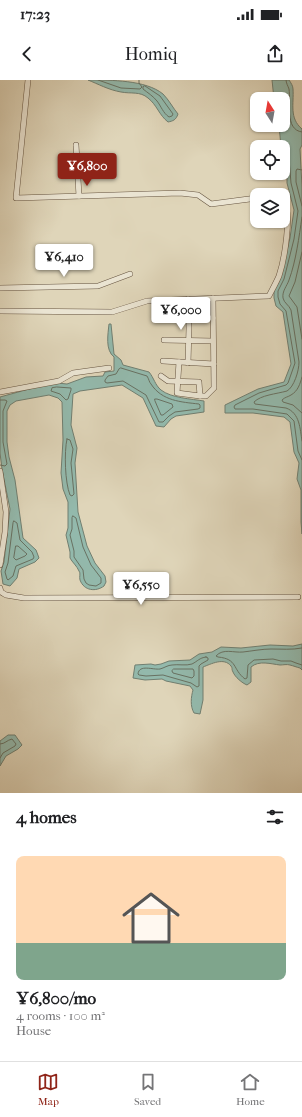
<!DOCTYPE html>
<html lang="en">
<head>
<meta charset="utf-8">
<style>
  body { margin:0; font-family:"IM FELL French Canon",serif; background:#f2f2f2; color:#202124; height:100vh; display:flex; flex-direction:column; font-size:15px; white-space:nowrap }
  * { box-sizing:border-box; margin:0 }
  p { font-size:13px; color:#757577 }
  .icon { flex:none; width:22px; height:22px; fill:none; stroke:currentColor; stroke-width:2; stroke-linecap:round; stroke-linejoin:round }
  .map { position:relative; height:713px; overflow:hidden }
  .sheet { display:flex; flex-direction:column; background:#fff; flex:1 }
  .sheet>* { flex:none }
  .needle { width:26px; rotate:349deg }
  .buttons { position:absolute; left:250px; top:12px; display:grid; gap:8px }
  .buttons a { display:grid; place-items:center; width:40px; height:40px; border-radius:8px; background:#fff; box-shadow:0 1px 3px #0004; font-size:20px }
  .price { position:absolute; translate:-50% -34px; padding:0 9px; border-radius:4px; background:#fff; color:#222; font-size:13px; line-height:26px; filter:drop-shadow(0 1px 2px #0008) }
  .price::after { content:''; position:absolute; left:50%; top:24px; width:12px; height:9px; margin-left:-6px; background:inherit; clip-path:polygon(0 0,100% 0,50% 100%) }
  .price.active { background:#8f2418; color:#fff }
  ul { padding:0; list-style:none }
  li { display:grid; align-content:center; gap:8px; height:212px; padding:0 16px }
  li span { display:grid; place-items:center; height:124px; border-radius:8px; color:#555 }
  li>.icon { margin-inline-start:auto }
  span .icon { width:72px; height:72px; fill:#fffc; stroke-width:1 }
  li b { font-size:17px }
  h2 { display:flex; justify-content:space-between; align-items:center; height:48px; padding:0 16px; font-size:17px }
  .status { display:flex; justify-content:space-between; align-items:center; height:28px; padding:0 20px; background:#fff; direction:ltr }
  .status svg { height:11px; fill:currentColor }
  header { display:flex; justify-content:space-between; align-items:center; height:52px; padding:0 16px; background:#fff; font-size:18px; font-weight:600 }
  .dock { display:flex; justify-content:space-around; align-items:center; height:56px; border-top:1px solid #e0e0e0; background:#fff; font-size:11px; color:#757577 }
  .dock a { display:grid; justify-items:center; gap:2px }
  .dock .active { color:#8f2418 }
  .map>svg:first-child { display:block }
  .water { fill:#93b9ac; stroke:#717f71 }
  .lines { fill:none; stroke-linecap:round; stroke-linejoin:round }
  .shore { stroke:#687162; stroke-width:1 }
  .minor-casing { stroke:#665440; stroke-width:6 }
  .minor { stroke:#eae4d2; stroke-width:5 }
</style>
</head>
<body>
<div class="status"><b>17:23</b><svg viewBox="0 0 49 12"><path d="M0 12V9h3v3zM5 12V6h3v6zM10 12V3h3v9zM15 12V0h3v12zM26 1h20v11H26zM47 4h2v5h-2z"/></svg></div>
<header><svg class="icon" aria-label="back" viewBox="0 0 24 24"><path d="M15 5l-7 7 7 7"/></svg>Homiq<svg class="icon" aria-label="share" viewBox="0 0 24 24"><path d="M12 15V3M7 8l5-5 5 5M5 13v7h14v-7"/></svg></header>
<div class="map">
<svg width="302" height="713" viewBox="0 0 302 713">
  <rect width="100%" height="100%" fill="#dfd5b9"/>
  <filter id="stains"><feTurbulence type="fractalNoise" baseFrequency=".005" numOctaves="4"/><feColorMatrix values="0 0 0 0 .2 0 0 0 0 .09 0 0 0 0 .02 0 0 0 .5 -.17"/></filter>
  <radialGradient id="worn" r=".72"><stop offset=".6" stop-color="#630" stop-opacity="0"/><stop offset="1" stop-color="#630" stop-opacity=".3"/></radialGradient>
  <g class="water">
    <path d="M88,0C111,0 146,0 163,14C169,20 173,28 178,34C176,40 173,41 168,42C159,35 157,25 148,18C140,11 131,14 121,12C109,10 98,4 88,0Z"/>
    <path d="M272,0H289C291,3 293,6 293,9C294,24 289,38 302,49V65L300,69L302,107V454L301,442V410L297,399L299,383L294,372L290,342L284,337L253,333H225V325L258,309L284,302L291,284L283,232L276,226L274,218V210L280,198L290,158L294,130L287,103V91L283,67H281L279,45H283V19H274Z"/>
    <path d="M109,244H111L114,274L121,280L123,285L149,292C154,298 155,305 161,310C171,318 192,319 204,321V332L176,336L171,339L164,347L156,346L143,318L122,305L80,311L73,314L71,345L77,368L75,383L78,432L87,466L95,483L105,496L106,502L104,506C96,512 84,511 80,500C79,497 81,493 79,491C77,486 72,482 70,478V472L66,455L68,448V422L63,409L61,393L63,360L62,322L58,318L49,315L16,321L10,325L7,331V362L9,377L15,400L23,458L36,470L39,478L35,482L19,489L17,498L10,506L3,504L1,491L4,482L10,429L2,389L0,373V317L40,306L57,303L67,304L86,297L103,296L105,292L114,291V277C105,270 108,254 109,244Z"/>
    <path d="M302,564V590L300,588C296,587 294,586 290,585C287,584 283,585 280,585C271,584 259,580 251,587V602L247,605C242,603 235,597 233,592C231,588 233,589 231,586C224,577 211,584 203,587V620L200,634L194,633C190,626 191,617 193,610L190,606L166,601L162,599L145,600L133,598L135,585L151,584L155,585L161,584L169,581L190,580L199,574L212,572L221,567L241,568L270,565L293,566Z"/>
    <polygon points="8,655 15,655 22,665 18,669 6,676 0,686 0,661"/>
  </g>
  <g class="lines">
    <g class="shore">
      <polyline points="98,0 121,8 140,9 142,7 139,3 139,0"/>
      <path d="M286,0C286,3 288,6 289,9C291,21 284,50 302,52"/>
      <path d="M145,6L160,16L173,34L172,36L169,37C163,33 161,26 157,21C153,16 148,13 143,9V7Z"/>
      <polyline points="283,76 287,77 289,79 291,103 298,131 294,159 284,199 278,211 278,217 280,224 286,231 295,283 288,303 286,305 259,313 235,325 234,327 235,329 253,329 287,334 294,341 298,371 302,380"/>
      <polyline points="302,90 297,89 296,91 296,102 302,126"/>
      <path d="M302,137C299,157 296,181 289,200C287,206 282,211 283,218C284,223 289,225 291,230L299,282C299,291 294,307 287,311C276,314 261,315 254,322L255,324L286,328C300,333 300,349 302,361"/>
      <polyline points="302,172 295,202 289,216 297,227 302,259"/>
      <path d="M121,288L147,296C149,299 149,302 151,304C162,321 181,322 199,324L200,325V328L198,329L175,332L169,336L163,342H159L146,315L123,301L107,303L105,302V300L108,296L116,294L119,289Z"/>
      <path d="M302,297C300,304 298,311 291,315C288,317 285,317 282,320L283,322L293,325L302,333"/>
      <polygon points="57,307 71,308 71,310 68,319 66,320 60,314 51,311 52,308"/>
      <polygon points="155,319 157,319 172,324 173,327 163,335 161,335 155,321"/>
      <polyline points="0,320 5,320 7,321 3,331 3,362 7,384 5,386 0,385"/>
      <path d="M67,359L70,360L73,369L71,383L74,414L72,416L70,415C65,403 64,372 67,359Z"/>
      <polygon points="73,436 76,438 83,467 91,485 101,498 101,503 96,506 89,505 86,503 84,499 83,490 74,477 74,471 70,455 72,449 72,438"/>
      <polygon points="14,441 17,443 20,460 32,472 34,477 33,479 16,486 13,496 8,500 7,499 5,492 8,483 13,443"/>
      <polygon points="16,466 18,466 27,474 25,476 16,480 14,478"/>
      <path d="M302,568C291,570 282,569 271,569C262,569 252,571 243,572C234,573 223,568 216,576L218,577C238,579 232,589 245,599L247,598L248,585L254,580L273,579L281,581H291L296,583L302,585"/>
      <path d="M206,577L208,578V580L201,584L199,586V606L197,607L191,603L163,595L146,596L139,595L138,594C139,584 153,590 160,589C164,588 168,585 172,585C178,584 186,586 192,584C198,581 199,578 206,577Z"/>
      <polygon points="174,589 193,589 194,591 194,596 192,598 173,593 172,591"/>
      <path d="M0,664C5,664 7,660 12,659L16,664L15,666L3,673L0,678"/>
    </g>
    <g class="minor-casing">
      <g id="minor">
        <polyline points="28,0 16,118 180,113 198,115 211,124 257,118"/>
        <polyline points="76,65 79,116"/>
        <polyline points="0,208 98,206 130,194"/>
        <polyline points="188,219 189,248 188,283"/>
        <path d="M0,231L112,232L147,221L269,216C272,210 276,203 279,196C284,181 293,132 283,119"/>
        <polyline points="163,238 213,238"/>
        <polyline points="164,260 213,261"/>
        <polyline points="163,281 214,284"/>
        <polyline points="161,296 168,301 199,302 200,316 177,313 179,282"/>
        <polyline points="0,312 59,301 73,293 109,288"/>
        <polyline points="200,316 206,316 214,308 213,218"/>
        <polyline points="0,391 6,432 5,452 0,485"/>
        <polyline points="0,508 1,512 6,515 24,518 298,517"/>
      </g>
    </g>
    <use href="#minor" class="minor"/>
  </g>
  <rect width="100%" height="100%" filter="url(#stains)"/>
  <rect width="100%" height="100%" fill="url(#worn)"/>
</svg>
<div class="buttons">
<a><svg class="needle" viewBox="-14 -14 28 28"><path d="M0-13l5 13h-10z" fill="#e53935"/><path d="M0 13l5-13h-10z" fill="#757577"/></svg></a>
<a><svg class="icon" aria-label="locate" viewBox="0 0 24 24"><circle cx="12" cy="12" r="6"/><path d="M12 2v4M12 18v4M2 12h4M18 12h4"/></svg></a>
<a><svg class="icon" aria-label="layers" viewBox="0 0 24 24"><path d="M12 4l9 5-9 5-9-5zM3 14l9 5 9-5"/></svg></a>
</div>
<b class="price active" style="left:87px;top:107px">¥6,800</b>
<b class="price" style="left:64px;top:198px">¥6,410</b>
<b class="price" style="left:181px;top:251px">¥6,000</b>
<b class="price" style="left:141px;top:526px">¥6,550</b>
</div>
<section class="sheet">
<h2>4 homes<svg class="icon" aria-label="filters" viewBox="0 0 24 24"><path d="M4 7h16M4 17h16"/><circle cx="9" cy="7" r="2"/><circle cx="15" cy="17" r="2"/></svg></h2>
<ul>
<li><span style="background:linear-gradient(#ffd9b3 70%,#7fa58c 0)"><svg class="icon" aria-label="home" viewBox="0 0 24 24"><path d="M3 11l9-7 9 7M6 9v11h12V9"/></svg></span><div><b>¥6,800/mo</b><p>4 rooms · 100 m²</p><p>House</p></div></li>
</ul>
</section>
<nav class="dock">
<a class="active"><svg class="icon" aria-label="map" viewBox="0 0 24 24"><path d="M3 6l6-2 6 2 6-2v14l-6 2-6-2-6 2zM9 4v14M15 6v14"/></svg>Map</a>
<a><svg class="icon" aria-label="saved" viewBox="0 0 24 24"><path d="M7 4h10v16l-5-4-5 4z"/></svg>Saved</a>
<a><svg class="icon" aria-label="home" viewBox="0 0 24 24"><path d="M3 11l9-7 9 7M6 9v11h12V9"/></svg>Home</a>
</nav>
</body>
</html>
